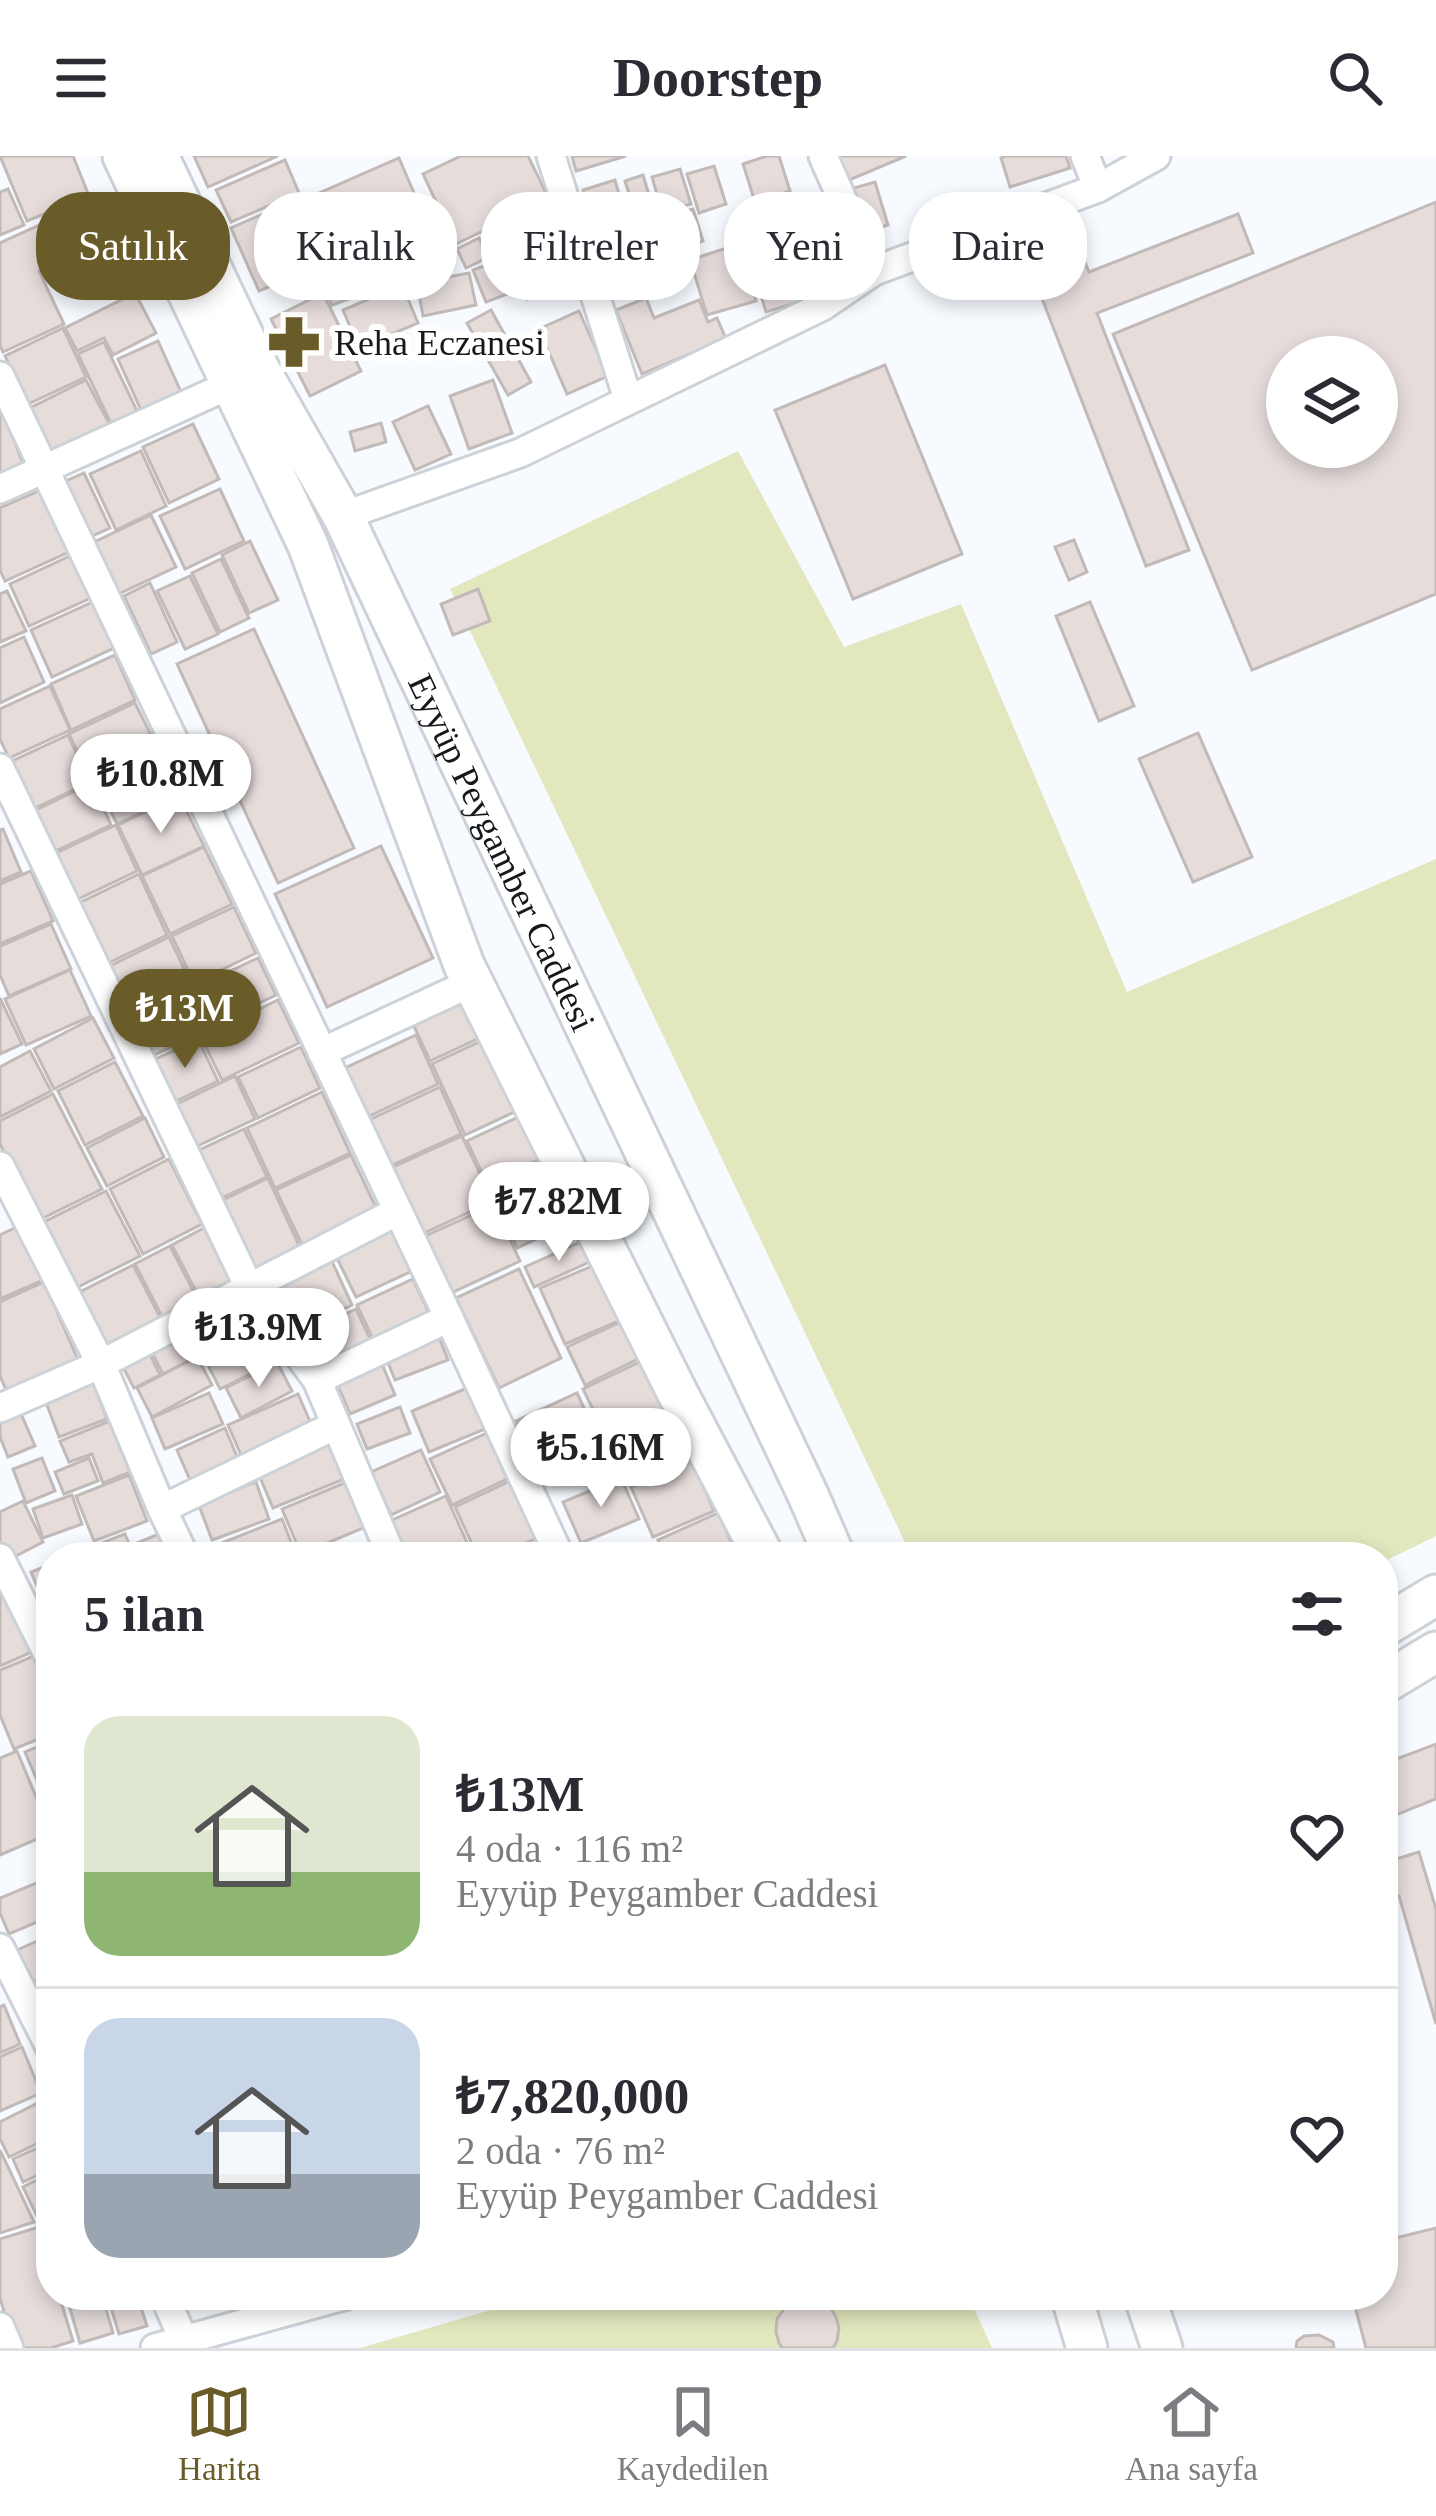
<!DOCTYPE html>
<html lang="tr">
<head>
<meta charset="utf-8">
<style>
  body { margin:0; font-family:"Times New Roman",serif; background:#f2f2f3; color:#2b2b33; height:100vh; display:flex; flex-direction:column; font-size:45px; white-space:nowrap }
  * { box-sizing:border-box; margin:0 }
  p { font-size:39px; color:#7c7c81 }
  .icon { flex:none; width:66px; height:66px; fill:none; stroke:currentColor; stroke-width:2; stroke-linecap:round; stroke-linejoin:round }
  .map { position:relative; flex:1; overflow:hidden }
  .side { position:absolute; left:36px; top:1386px; width:1362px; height:768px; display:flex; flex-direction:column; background:#fff; border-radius:48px; box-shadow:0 6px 18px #0003 }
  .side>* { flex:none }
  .banner { position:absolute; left:36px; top:36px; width:1365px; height:108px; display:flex; gap:24px }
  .buttons { position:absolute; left:1266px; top:180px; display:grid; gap:24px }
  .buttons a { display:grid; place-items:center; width:132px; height:132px; border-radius:50%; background:#fff; box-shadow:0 6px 18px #0003; font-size:60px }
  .price { position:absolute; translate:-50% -102px; padding:0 27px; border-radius:42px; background:#fff; color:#222; font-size:39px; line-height:78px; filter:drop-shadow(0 3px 6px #0008) }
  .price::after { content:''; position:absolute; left:50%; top:72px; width:36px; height:27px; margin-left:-18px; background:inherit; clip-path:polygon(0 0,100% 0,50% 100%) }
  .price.current { background:#6a5c29; color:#fff }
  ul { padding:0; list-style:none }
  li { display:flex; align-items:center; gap:36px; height:300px; padding:0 48px }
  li+li { border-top:3px solid #e1e1e2 }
  li span { display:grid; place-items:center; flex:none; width:336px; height:240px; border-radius:36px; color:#555 }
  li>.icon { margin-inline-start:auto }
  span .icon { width:144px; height:144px; fill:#fffc; stroke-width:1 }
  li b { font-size:51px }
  h2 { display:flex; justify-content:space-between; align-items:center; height:144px; padding:0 48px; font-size:51px }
  .tag { padding:0 42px; border-radius:48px; background:#fff; box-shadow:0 6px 18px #0003; font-size:42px; line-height:108px }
  .tag.current { background:#6a5c29; color:#fff }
  header { display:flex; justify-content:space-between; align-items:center; height:156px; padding:0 48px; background:#fff; font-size:54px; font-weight:700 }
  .tabs { display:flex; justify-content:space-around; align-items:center; height:168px; border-top:3px solid #e1e1e2; background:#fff; font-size:33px; color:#7c7c81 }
  .tabs a { display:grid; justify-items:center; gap:6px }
  .tabs .current { color:#6a5c29 }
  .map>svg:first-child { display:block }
  .green { fill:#e2e7be }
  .building { fill:#e6dddb; stroke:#c2bab8; stroke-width:3; fill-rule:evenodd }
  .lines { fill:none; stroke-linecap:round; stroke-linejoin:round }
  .street-casing { stroke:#ccd2d7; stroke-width:33 }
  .secondary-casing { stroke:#ccd2d7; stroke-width:45 }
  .street { stroke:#fff; stroke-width:27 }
  .secondary { stroke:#fff; stroke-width:39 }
  .labels { text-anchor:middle; stroke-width:12; stroke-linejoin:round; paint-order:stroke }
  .poi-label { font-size:36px; fill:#16181a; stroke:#fff; text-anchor:start }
  .street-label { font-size:36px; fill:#16181a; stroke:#fff }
</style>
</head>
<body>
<header><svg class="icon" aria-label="menu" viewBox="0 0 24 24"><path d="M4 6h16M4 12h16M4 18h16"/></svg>Doorstep<svg class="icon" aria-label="search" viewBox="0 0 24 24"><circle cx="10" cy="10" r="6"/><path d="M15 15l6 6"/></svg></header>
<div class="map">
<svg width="1436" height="2192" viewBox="0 0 1436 2192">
  <rect width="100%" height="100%" fill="#f7fbff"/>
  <g class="green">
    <polygon points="738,295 844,491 961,448 1127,836 1436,703 1436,1380 1383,1406 1383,1401 912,1401 450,433"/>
    <polygon points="543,2139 968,2139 992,2192 360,2192"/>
  </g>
  <g class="building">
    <polygon points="0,0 73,0 89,40 27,65"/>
    <polygon points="194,0 278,0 208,31"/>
    <polygon points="461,0 528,0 549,43 456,88 423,18"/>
    <polygon points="572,0 626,0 576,15"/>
    <polygon points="767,0 779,0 790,35 755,46 743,8"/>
    <polygon points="830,0 906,0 842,27"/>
    <polygon points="1006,0 1066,0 1070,12 1010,31 1001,2"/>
    <polygon points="399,2 426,65 337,103 310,41"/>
    <polygon points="285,4 299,37 231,66 216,34"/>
    <polygon points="714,10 726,48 699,57 687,18"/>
    <polygon points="680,13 691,48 662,56 652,21"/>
    <polygon points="643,19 657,66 640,72 625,25"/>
    <polygon points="615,24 630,78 599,87 583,34"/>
    <polygon points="875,26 888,69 860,78 847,34"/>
    <polygon points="8,33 24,69 0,79 0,36"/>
    <polygon points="299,42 327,106 259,135 231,72"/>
    <polygon points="818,45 828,73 793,85 783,57"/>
    <path d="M1436,46V438L1252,514L1113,178ZM1287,201H1377V291H1287Z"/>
    <polygon points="88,47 105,85 39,115 64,168 3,196 0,189 0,87"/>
    <polygon points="693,53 703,85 672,95 661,62"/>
    <polygon points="543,57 570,127 527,143 500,74"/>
    <polygon points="1238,58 1253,97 1097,157 1189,394 1146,410 1029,109 1078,89 1089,116"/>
    <polygon points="658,69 667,97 645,104 635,76"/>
    <polygon points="436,72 449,98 421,112 408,86"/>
    <polygon points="834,81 843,112 806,123 797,92"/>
    <polygon points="479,82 489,101 466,112 457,93"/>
    <polygon points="633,88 642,116 611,126 602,97"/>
    <polygon points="739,88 756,145 707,159 690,104"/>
    <polygon points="377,92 391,128 332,149 318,113"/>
    <polygon points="788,98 803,145 766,156 752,110"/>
    <polygon points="507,101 520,133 486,146 473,114"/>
    <polygon points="469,117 476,149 423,160 417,127"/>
    <polygon points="402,129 418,167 359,192 343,154"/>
    <polygon points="135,137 156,177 113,199 104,182 77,195 65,172"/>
    <polygon points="323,137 361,215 310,240 271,163"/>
    <polygon points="646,142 654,162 699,144 708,166 717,162 726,183 642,218 616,154"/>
    <polygon points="491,154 531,226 508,239 467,167"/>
    <polygon points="579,155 608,220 567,238 539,173"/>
    <polygon points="63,172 86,221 28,248 5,200"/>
    <polygon points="158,185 181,236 141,254 118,203"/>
    <polygon points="104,186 140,261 114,274 78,198"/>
    <polygon points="885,209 962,398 853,443 775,254"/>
    <polygon points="86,224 112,273 53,302 28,253"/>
    <polygon points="493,224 512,277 469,293 450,240"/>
    <polygon points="428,250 451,298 415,314 393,266"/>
    <polygon points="4,257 25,313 0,322 0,259"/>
    <polygon points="381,267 386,286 355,295 350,276"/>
    <polygon points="193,268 219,323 169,347 143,291"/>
    <polygon points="141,295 166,350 116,374 90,318"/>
    <polygon points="84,317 110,372 92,380 66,325"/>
    <polygon points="220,333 244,385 185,413 160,360"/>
    <polygon points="41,334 69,396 5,425 0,414 0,352"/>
    <polygon points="151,359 176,411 114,440 90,388"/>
    <polygon points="1074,384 1087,416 1069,424 1055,391"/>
    <polygon points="250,385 278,444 249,457 222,399"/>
    <polygon points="74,398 93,441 29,470 10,428"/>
    <polygon points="221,403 249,462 220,476 192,417"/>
    <polygon points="190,420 218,478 185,493 157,435"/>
    <polygon points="150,427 177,486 151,498 124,440"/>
    <polygon points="478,433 490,465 453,479 441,448"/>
    <polygon points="7,435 26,475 0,486 0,438"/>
    <polygon points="95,445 116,491 52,521 31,474"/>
    <polygon points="1090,446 1134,550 1099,565 1056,460"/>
    <polygon points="254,473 354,692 278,727 177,508"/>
    <polygon points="24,481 44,526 0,547 0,492"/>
    <polygon points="115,499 135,544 71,574 51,528"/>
    <polygon points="50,530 70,574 9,602 0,583 0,553"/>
    <polygon points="135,547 156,589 89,621 69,578"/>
    <polygon points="1198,577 1252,701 1193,726 1139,603"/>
    <polygon points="68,579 90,626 31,654 8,607"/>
    <polygon points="157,593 179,639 117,668 95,622"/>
    <polygon points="92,627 111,669 51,697 32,656"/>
    <polygon points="179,640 204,690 142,719 118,669"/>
    <polygon points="116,669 137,715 74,745 52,699"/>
    <polygon points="3,673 21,716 0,725 0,674"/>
    <polygon points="381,690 433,802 327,851 275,738"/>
    <polygon points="204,691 232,748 170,778 142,720"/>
    <polygon points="31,715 53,765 0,788 0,728"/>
    <polygon points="139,718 167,779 104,809 75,749"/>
    <polygon points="234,751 256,797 194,827 172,780"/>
    <polygon points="51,768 71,813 9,840 0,819 0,790"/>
    <polygon points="169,781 191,827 129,856 108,811"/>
    <polygon points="258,802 276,839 213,869 196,831"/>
    <polygon points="70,814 91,860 26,889 5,843"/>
    <polygon points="192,830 212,872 150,901 130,859"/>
    <polygon points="473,839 490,877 430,905 412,866"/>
    <polygon points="0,842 22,888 0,898"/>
    <polygon points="278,844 299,887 222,924 201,881"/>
    <polygon points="93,862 114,902 54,933 34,893"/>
    <polygon points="416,879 438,928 367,961 345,912"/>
    <polygon points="492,880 525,951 465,979 432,908"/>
    <polygon points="198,883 218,925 172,947 152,905"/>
    <polygon points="301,891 320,932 258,962 238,921"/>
    <polygon points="30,895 51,935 0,961 0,911"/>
    <polygon points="115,906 143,960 85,989 58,935"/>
    <polygon points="235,920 255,963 193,992 173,950"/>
    <polygon points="440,931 461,978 390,1010 369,964"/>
    <polygon points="322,936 350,997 275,1032 247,972"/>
    <polygon points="53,938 102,1033 39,1064 0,988 0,965"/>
    <polygon points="527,957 547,1000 487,1028 467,985"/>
    <polygon points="145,962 164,1001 107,1030 87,992"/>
    <polygon points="244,973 267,1021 217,1044 195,996"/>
    <polygon points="462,980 493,1045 422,1078 391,1012"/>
    <polygon points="351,999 381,1062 306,1097 276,1034"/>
    <polygon points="169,1003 202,1068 143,1098 110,1033"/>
    <polygon points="548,1003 577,1064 517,1092 489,1031"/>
    <polygon points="268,1022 303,1098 254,1121 219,1046"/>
    <polygon points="106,1035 140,1100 78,1131 44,1066"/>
    <polygon points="494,1049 520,1105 449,1138 423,1081"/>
    <polygon points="19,1070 43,1124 0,1143 0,1079"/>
    <polygon points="390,1070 412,1115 356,1141 334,1096"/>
    <polygon points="204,1072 235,1133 203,1149 172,1089"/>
    <polygon points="585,1084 594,1104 534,1131 525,1111"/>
    <polygon points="170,1090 201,1150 166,1168 135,1108"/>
    <polygon points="330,1101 352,1149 299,1174 277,1127"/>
    <polygon points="597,1108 621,1164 565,1188 540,1132"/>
    <polygon points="133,1109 164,1169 111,1196 80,1136"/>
    <polygon points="519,1113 561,1202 499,1232 456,1142"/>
    <polygon points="413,1123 433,1165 377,1192 357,1149"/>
    <polygon points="44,1126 78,1204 7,1236 0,1220 0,1146"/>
    <polygon points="245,1145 276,1205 220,1233 190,1173"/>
    <polygon points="356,1153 375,1194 321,1220 302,1179"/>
    <polygon points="625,1164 642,1201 585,1229 567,1191"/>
    <polygon points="183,1171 198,1200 163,1218 148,1189"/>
    <polygon points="438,1179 448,1204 395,1224 385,1199"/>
    <polygon points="145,1188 160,1219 134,1232 118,1202"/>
    <polygon points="197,1201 212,1229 152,1261 137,1232"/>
    <polygon points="379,1201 395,1239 350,1258 334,1220"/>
    <polygon points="648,1202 692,1294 627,1324 583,1233"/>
    <polygon points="277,1206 292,1235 241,1262 226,1232"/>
    <polygon points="90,1219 107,1263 59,1281 42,1236"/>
    <polygon points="472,1230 490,1271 429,1296 412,1255"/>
    <polygon points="209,1237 223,1268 165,1293 152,1262"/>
    <polygon points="577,1237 602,1291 541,1319 516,1265"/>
    <polygon points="298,1238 315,1277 245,1308 228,1269"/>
    <polygon points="400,1251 410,1277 367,1293 357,1268"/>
    <polygon points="19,1253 35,1290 8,1301 0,1281 0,1261"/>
    <polygon points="110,1265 130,1316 103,1327 92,1298 69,1306 60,1285"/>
    <polygon points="225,1272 238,1303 190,1324 177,1294"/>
    <polygon points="487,1277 507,1323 452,1349 430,1303"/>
    <polygon points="333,1281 349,1321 273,1352 256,1312"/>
    <polygon points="421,1294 440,1336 391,1359 371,1316"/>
    <polygon points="42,1302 55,1335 26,1347 13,1313"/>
    <polygon points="89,1302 98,1325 64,1338 55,1316"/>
    <polygon points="693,1305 714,1355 653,1381 631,1331"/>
    <polygon points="129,1319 147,1365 94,1385 76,1340"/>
    <polygon points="621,1322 639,1363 581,1387 563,1346"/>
    <polygon points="349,1325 368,1370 301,1398 282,1353"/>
    <polygon points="510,1325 537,1382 495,1401 478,1401 455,1351"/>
    <polygon points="256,1326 269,1363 212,1384 198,1347"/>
    <polygon points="72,1339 82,1368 43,1382 33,1353"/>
    <polygon points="446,1340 469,1391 446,1401 406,1401 390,1365"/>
    <polygon points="23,1345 43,1386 8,1404 0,1388 0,1356"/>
    <polygon points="718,1357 737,1399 665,1401 658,1384"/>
    <polygon points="282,1363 297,1401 218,1401 214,1390"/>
    <polygon points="125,1378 130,1390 159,1378 169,1401 101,1401 96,1389"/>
    <polygon points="51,1408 51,1464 31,1416"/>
    <polygon points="8,1434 34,1495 0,1510 0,1438"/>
    <polygon points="41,1497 51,1520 51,1578 14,1593 0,1559 0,1514"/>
    <polygon points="51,1585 51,1657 25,1596"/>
    <polygon points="1436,1588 1436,1643 1383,1664 1383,1608"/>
    <polygon points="17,1595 51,1677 0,1699 0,1602"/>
    <polygon points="1419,1696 1436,1753 1436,1868 1399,1740 1383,1745 1383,1707"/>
    <polygon points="51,1721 51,1760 9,1778 0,1757 0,1742"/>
    <polygon points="51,1779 51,1818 28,1828 15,1795"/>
    <polygon points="4,1849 20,1888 0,1897 0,1851"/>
    <polygon points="22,1891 41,1937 0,1955 0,1901"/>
    <polygon points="50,1941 51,1981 9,2001 0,1983 0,1966"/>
    <polygon points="51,1986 51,2013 23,2026 13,2003"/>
    <polygon points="0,1994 34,2066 0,2077"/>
    <polygon points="51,2017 51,2068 42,2071 23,2031"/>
    <polygon points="39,2071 51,2112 51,2139 59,2139 73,2185 51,2192 15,2192 0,2142 0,2083"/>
    <polygon points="1436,2072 1436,2192 1366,2192 1352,2139 1383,2139 1383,2085"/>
    <polygon points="66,2139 102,2139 113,2177 80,2187"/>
    <polygon points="107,2139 137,2139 147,2170 119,2178"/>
    <polygon points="806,2142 818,2144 829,2150 836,2161 839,2172 837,2185 833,2192 782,2192 779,2187 776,2176 777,2163 784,2153 794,2145"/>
    <polygon points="1319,2179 1333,2186 1334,2192 1296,2192 1297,2185 1304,2180"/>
  </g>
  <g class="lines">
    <g class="street-casing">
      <g id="street">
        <polyline points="551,0 628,243"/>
        <polyline points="823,0 874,115"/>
        <polyline points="1085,0 1098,32"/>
        <polyline points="0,220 449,1162 560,1401"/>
        <polyline points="0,333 245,222"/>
        <polyline points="343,360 520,297 823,150 874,115 1098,32 1156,0"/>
        <polyline points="0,612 250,1133 317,1224 392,1401"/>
        <polyline points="322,896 473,826"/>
        <polyline points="0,1010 101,1208 162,1353 185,1401"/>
        <polyline points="317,1224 449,1162"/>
        <polyline points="0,1252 101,1208 398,1055"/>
        <polyline points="162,1353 336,1269"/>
        <polyline points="0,1402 51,1504"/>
        <polyline points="0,1792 51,1893"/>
        <polyline points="164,2139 184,2185"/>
        <polyline points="0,2171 9,2192"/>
        <polyline points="155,2192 347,2139"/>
      </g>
    </g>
    <g class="secondary-casing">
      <g id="secondary">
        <polyline points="123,0 308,389 464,809 678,1238 764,1401"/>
        <path id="s1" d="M158,0L259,213L343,360L808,1339L835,1401"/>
        <polyline points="1383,1471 1436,1439"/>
        <polyline points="1383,1528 1436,1496"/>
        <polyline points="1071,2139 1087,2192"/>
        <polyline points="1144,2139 1162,2192"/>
      </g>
    </g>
    <use href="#street" class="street"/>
    <use href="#secondary" class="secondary"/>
  </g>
  <defs>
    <g id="pharmacy-bare" transform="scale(4.14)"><path d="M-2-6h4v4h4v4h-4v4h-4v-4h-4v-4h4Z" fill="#6a5c29" stroke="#fff" stroke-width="2.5" paint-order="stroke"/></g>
  </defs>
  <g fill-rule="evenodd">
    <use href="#pharmacy-bare" x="294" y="186"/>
  </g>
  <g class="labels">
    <g class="poi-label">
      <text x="334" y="199">Reha Eczanesi</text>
    </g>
    <g class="street-label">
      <text dy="13" stroke="none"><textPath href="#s1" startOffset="777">Eyyüp Peygamber Caddesi</textPath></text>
    </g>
  </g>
</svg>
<div class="buttons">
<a><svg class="icon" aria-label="layers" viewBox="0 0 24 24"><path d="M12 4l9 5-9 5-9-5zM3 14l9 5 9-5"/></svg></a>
</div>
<b class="price" style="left:161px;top:680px">₺10.8M</b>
<b class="price current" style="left:185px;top:915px">₺13M</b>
<b class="price" style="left:559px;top:1108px">₺7.82M</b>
<b class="price" style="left:259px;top:1234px">₺13.9M</b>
<b class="price" style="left:601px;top:1354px">₺5.16M</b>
<div class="banner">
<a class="tag current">Satılık</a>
<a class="tag">Kiralık</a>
<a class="tag">Filtreler</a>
<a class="tag">Yeni</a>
<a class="tag">Daire</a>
</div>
<section class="side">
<h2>5 ilan<svg class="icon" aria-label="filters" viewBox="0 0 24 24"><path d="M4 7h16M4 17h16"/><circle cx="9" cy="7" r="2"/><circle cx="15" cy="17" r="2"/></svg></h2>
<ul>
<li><span style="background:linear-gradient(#dfe7d0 65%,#8fb573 0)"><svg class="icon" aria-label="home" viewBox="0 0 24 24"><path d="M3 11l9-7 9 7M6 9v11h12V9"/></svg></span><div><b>₺13M</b><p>4 oda · 116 m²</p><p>Eyyüp Peygamber Caddesi</p></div><svg class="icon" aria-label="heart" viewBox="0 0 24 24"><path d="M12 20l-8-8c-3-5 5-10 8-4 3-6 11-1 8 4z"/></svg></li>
<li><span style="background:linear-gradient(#c9d6e8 65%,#9aa5b1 0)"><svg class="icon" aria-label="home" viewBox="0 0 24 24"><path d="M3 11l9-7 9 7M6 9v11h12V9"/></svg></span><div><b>₺7,820,000</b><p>2 oda · 76 m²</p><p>Eyyüp Peygamber Caddesi</p></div><svg class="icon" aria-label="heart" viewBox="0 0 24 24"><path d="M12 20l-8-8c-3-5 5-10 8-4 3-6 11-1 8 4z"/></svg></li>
</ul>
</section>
</div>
<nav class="tabs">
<a class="current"><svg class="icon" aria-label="map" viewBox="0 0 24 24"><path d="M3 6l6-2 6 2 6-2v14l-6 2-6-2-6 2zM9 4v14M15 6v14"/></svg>Harita</a>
<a><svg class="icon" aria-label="saved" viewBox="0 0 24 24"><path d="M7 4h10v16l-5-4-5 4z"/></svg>Kaydedilen</a>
<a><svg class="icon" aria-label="home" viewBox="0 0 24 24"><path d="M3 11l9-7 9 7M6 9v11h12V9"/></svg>Ana sayfa</a>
</nav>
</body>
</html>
